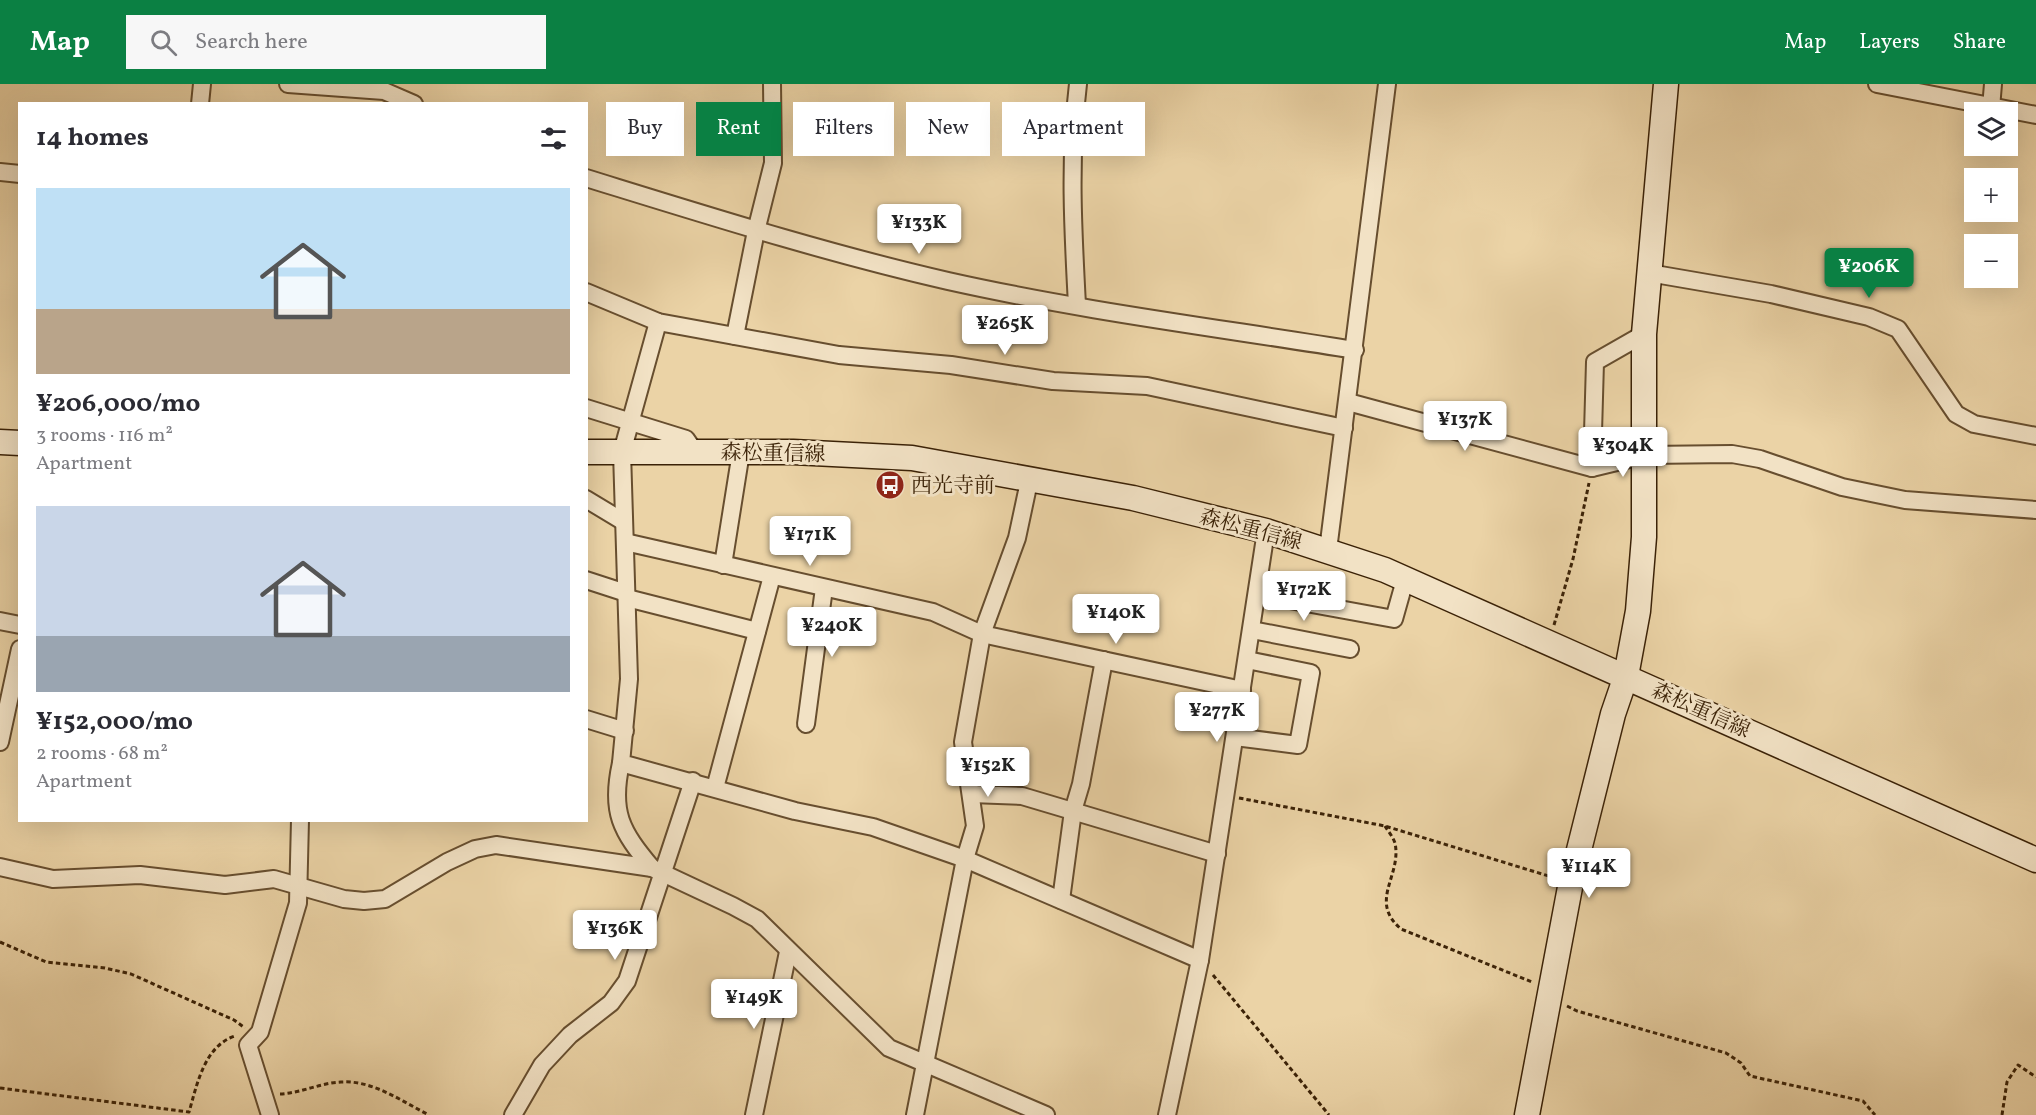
<!DOCTYPE html>
<html lang="en">
<head>
<meta charset="utf-8">
<style>
  body { margin:0; font-family:Vollkorn,"Noto Serif JP",serif; background:#f7f7f7; color:#2b2b33; height:100vh; display:flex; flex-direction:column; font-size:22px; white-space:nowrap }
  * { box-sizing:border-box; margin:0 }
  p { font-size:20px; color:#7c7c81 }
  .icon { flex:none; width:33px; height:33px; fill:none; stroke:currentColor; stroke-width:2; stroke-linecap:round; stroke-linejoin:round }
  .map { position:relative; flex:1; overflow:hidden }
  .side { position:absolute; left:18px; top:18px; width:570px; height:720px; display:flex; flex-direction:column; background:#fff; border-radius:0px; box-shadow:0 6px 24px #0002 }
  .side>* { flex:none }
  .guide { position:absolute; left:606px; top:18px; width:570px; height:54px; display:flex; gap:12px }
  .controls { position:absolute; left:1964px; top:18px; display:grid; gap:12px }
  .controls a { display:grid; place-items:center; width:54px; height:54px; border-radius:0px; background:#fff; box-shadow:0 6px 24px #0002; font-size:30px }
  .price { position:absolute; translate:-50% -51px; padding:0 14px; border-radius:6px; background:#fff; color:#222; font-size:20px; line-height:39px; filter:drop-shadow(0 2px 3px #0008) }
  .price::after { content:''; position:absolute; left:50%; top:36px; width:18px; height:14px; margin-left:-9px; background:inherit; clip-path:polygon(0 0,100% 0,50% 100%) }
  .price.selected { background:#0b8043; color:#fff }
  ul { padding:0; list-style:none }
  li { display:grid; align-content:center; gap:12px; height:318px; padding:0 18px }
  li span { display:grid; place-items:center; height:186px; border-radius:0px; color:#555 }
  li>.icon { margin-inline-start:auto }
  span .icon { width:108px; height:108px; fill:#fffc; stroke-width:1 }
  li b { font-size:26px }
  h2 { display:flex; justify-content:space-between; align-items:center; height:72px; padding:0 18px; font-size:26px }
  .pill { padding:0 21px; border-radius:0px; background:#fff; box-shadow:0 6px 24px #0002; font-size:21px; line-height:54px }
  .pill.selected { background:#0b8043; color:#fff }
  header { display:flex; align-items:center; gap:36px; box-sizing:border-box; height:84px; padding:0 30px; background:#0b8043; color:#fff }
  header strong { font-size:28px }
  nav { display:flex; gap:33px; margin-inline-start:auto; font-size:21px }
  .search { width:420px; height:54px; background:#f7f7f7; display:flex; align-items:center; gap:15px; box-sizing:border-box; padding:0 21px; border-radius:0px; color:#7c7c81; font-size:22px }
  .map>svg:first-child { display:block }
  .lines { fill:none; stroke-linecap:round; stroke-linejoin:round }
  .street-casing { stroke:#674e2f; stroke-width:20 }
  .secondary-casing { stroke:#3b2207; stroke-width:27 }
  .path { stroke:#3b2207; stroke-width:3; stroke-dasharray:4.5 3; stroke-linecap:butt }
  .street { stroke:#f2e2c5; stroke-width:16 }
  .secondary { stroke:#f2e2c5; stroke-width:24 }
  .labels { text-anchor:middle; stroke-width:6; stroke-linejoin:round; paint-order:stroke }
  .street-label { font-size:21px; fill:#3b2207; stroke:#f2e2c5 }
  .poi-label { font-size:21px; fill:#3b2207; stroke:#f2e2c5; text-anchor:start }
</style>
</head>
<body>
<header>
<strong>Map</strong>
<div class="search"><svg class="icon" aria-label="search" viewBox="0 0 24 24"><circle cx="10" cy="10" r="6"/><path d="M15 15l6 6"/></svg>Search here</div>
<nav><a>Map</a><a>Layers</a><a>Share</a></nav>
</header>
<div class="map">
<svg width="2036" height="1031" viewBox="0 0 2036 1031">
  <rect width="100%" height="100%" fill="#ebd3a6"/>
  <filter id="stains"><feTurbulence type="fractalNoise" baseFrequency=".00333" numOctaves="4"/><feColorMatrix values="0 0 0 0 .2 0 0 0 0 .09 0 0 0 0 .02 0 0 0 .5 -.17"/></filter>
  <radialGradient id="worn" r=".72"><stop offset=".6" stop-color="#630" stop-opacity="0"/><stop offset="1" stop-color="#630" stop-opacity=".3"/></radialGradient>
  <g class="lines">
    <g class="street-casing">
      <g id="street">
        <polyline points="288,0 384,7 414,20"/>
        <polyline points="1877,0 2036,31"/>
        <polyline points="200,20 202,0"/>
        <polyline points="1991,24 1993,0"/>
        <polyline points="0,88 20,90"/>
        <path d="M586,94C706,131 826,169 948,197C1082,227 1219,244 1355,266"/>
        <polyline points="1649,189 1771,210 1869,233 1898,245 1956,330 1974,340 2036,352"/>
        <polyline points="586,208 658,238 839,271 951,281 1053,297 1147,302 1344,344"/>
        <path d="M1077,221C1073,147 1069,74 1078,0"/>
        <polyline points="658,238 622,368 629,595 621,679 795,727 873,743 965,775 1200,876"/>
        <polyline points="735,252 756,147 773,79 772,0"/>
        <polyline points="1348,318 1592,384 1646,371 1732,370 1760,375 1842,403 1905,416 2036,426"/>
        <polyline points="586,324 686,355 695,368"/>
        <polyline points="1592,384 1595,278 1644,250"/>
        <polyline points="586,415 624,438"/>
        <polyline points="625,458 933,528 982,550 1242,606"/>
        <polyline points="1328,466 1387,0"/>
        <polyline points="723,481 741,368"/>
        <polyline points="586,496 626,509"/>
        <polyline points="1257,510 1394,535 1405,496"/>
        <polyline points="627,514 757,547"/>
        <polyline points="0,537 20,541"/>
        <polyline points="1252,546 1350,565"/>
        <polyline points="586,635 625,647"/>
        <polyline points="806,640 824,504"/>
        <polyline points="1235,653 1298,661 1311,589 1247,576"/>
        <polyline points="0,658 20,565"/>
        <path d="M621,679C610,728 621,747 652,784"/>
        <polyline points="715,704 772,492"/>
        <polyline points="971,710 1022,712 1217,770"/>
        <polyline points="0,783 53,795 140,791 225,801 274,795 344,815 364,817 385,815 447,778 475,765 496,761 652,784 733,822 757,835 889,964 1046,1031"/>
        <polyline points="1061,816 1073,727 1081,700 1104,576"/>
        <polyline points="270,1031 248,961 260,948 298,819 300,736"/>
        <polyline points="513,1031 542,981 570,951 611,919 627,897 693,697"/>
        <polyline points="754,1031 788,868"/>
        <polyline points="915,1031 965,775 975,742 963,658 982,550 1017,454 1030,393"/>
        <polyline points="1167,1031 1200,876 1266,447"/>
      </g>
    </g>
    <g class="secondary-casing">
      <g id="secondary">
        <polyline points="0,358 20,359"/>
        <polyline points="586,368 793,368 912,374 1133,414 1266,447 1385,486 2036,776"/>
        <polyline points="1527,1031 1571,798 1613,630 1626,592 1638,527 1644,453 1644,250 1666,0"/>
      </g>
    </g>
    <g class="path">
      <polyline points="1554,541 1573,475 1589,399"/>
      <polyline points="1239,714 1385,742 1552,793"/>
      <path d="M1385,742C1388,747 1393,753 1395,759C1402,792 1368,817 1401,845L1532,898"/>
      <polyline points="0,858 46,878 105,884 131,890 234,936 245,944"/>
      <polyline points="1213,891 1329,1031"/>
      <polyline points="1567,922 1577,927 1726,969 1741,979 1750,992 1863,1017 1875,1031"/>
      <path d="M0,1004L189,1028C197,1001 204,962 235,952"/>
      <path d="M280,1010C301,1009 320,999 341,998C373,996 401,1017 429,1031"/>
      <polyline points="2002,1031 2007,998 2018,981 2036,993"/>
    </g>
    <use href="#street" class="street"/>
    <use href="#secondary" class="secondary"/>
  </g>
  <defs>
    <g id="bus-disc" transform="scale(1.5)"><circle r="9.5" fill="#8f2418" stroke="#f2e2c5"/><path d="M-5-6H5V4H4V6H2V4H-2V6H-4V4H-5ZM-3.5-4V0h7V-4ZM-3.5 1.2v1.5H-2V1.2ZM2 1.2v1.5H3.5V1.2Z" fill="#fff"/></g>
  </defs>
  <g fill-rule="evenodd">
    <use href="#bus-disc" x="890" y="401"/>
  </g>
  <g class="labels">
    <g class="street-label">
      <text transform="translate(773 369) rotate(1)" y="7">森松重信線</text>
      <text transform="translate(1251 445) rotate(15)" y="7">森松重信線</text>
      <text transform="translate(1701 626) rotate(24)" y="7">森松重信線</text>
    </g>
    <g class="poi-label">
      <text x="911" y="408">西光寺前</text>
    </g>
  </g>
  <rect width="100%" height="100%" filter="url(#stains)"/>
  <rect width="100%" height="100%" fill="url(#worn)"/>
</svg>
<div class="controls">
<a><svg class="icon" aria-label="layers" viewBox="0 0 24 24"><path d="M12 4l9 5-9 5-9-5zM3 14l9 5 9-5"/></svg></a>
<a>+</a>
<a>−</a>
</div>
<b class="price" style="left:919px;top:171px">¥133K</b>
<b class="price selected" style="left:1869px;top:215px">¥206K</b>
<b class="price" style="left:1005px;top:272px">¥265K</b>
<b class="price" style="left:1465px;top:368px">¥137K</b>
<b class="price" style="left:1623px;top:394px">¥304K</b>
<b class="price" style="left:810px;top:483px">¥171K</b>
<b class="price" style="left:1304px;top:538px">¥172K</b>
<b class="price" style="left:1116px;top:561px">¥140K</b>
<b class="price" style="left:832px;top:574px">¥240K</b>
<b class="price" style="left:1217px;top:659px">¥277K</b>
<b class="price" style="left:988px;top:714px">¥152K</b>
<b class="price" style="left:1589px;top:815px">¥114K</b>
<b class="price" style="left:615px;top:877px">¥136K</b>
<b class="price" style="left:754px;top:946px">¥149K</b>
<div class="guide">
<a class="pill">Buy</a>
<a class="pill selected">Rent</a>
<a class="pill">Filters</a>
<a class="pill">New</a>
<a class="pill">Apartment</a>
</div>
<section class="side">
<h2>14 homes<svg class="icon" aria-label="filters" viewBox="0 0 24 24"><path d="M4 7h16M4 17h16"/><circle cx="9" cy="7" r="2"/><circle cx="15" cy="17" r="2"/></svg></h2>
<ul>
<li><span style="background:linear-gradient(#bfe0f5 65%,#b9a48a 0)"><svg class="icon" aria-label="home" viewBox="0 0 24 24"><path d="M3 11l9-7 9 7M6 9v11h12V9"/></svg></span><div><b>¥206,000/mo</b><p>3 rooms · 116 m²</p><p>Apartment</p></div></li>
<li><span style="background:linear-gradient(#c9d6e8 70%,#9aa5b1 0)"><svg class="icon" aria-label="home" viewBox="0 0 24 24"><path d="M3 11l9-7 9 7M6 9v11h12V9"/></svg></span><div><b>¥152,000/mo</b><p>2 rooms · 68 m²</p><p>Apartment</p></div></li>
</ul>
</section>
</div>
</body>
</html>
